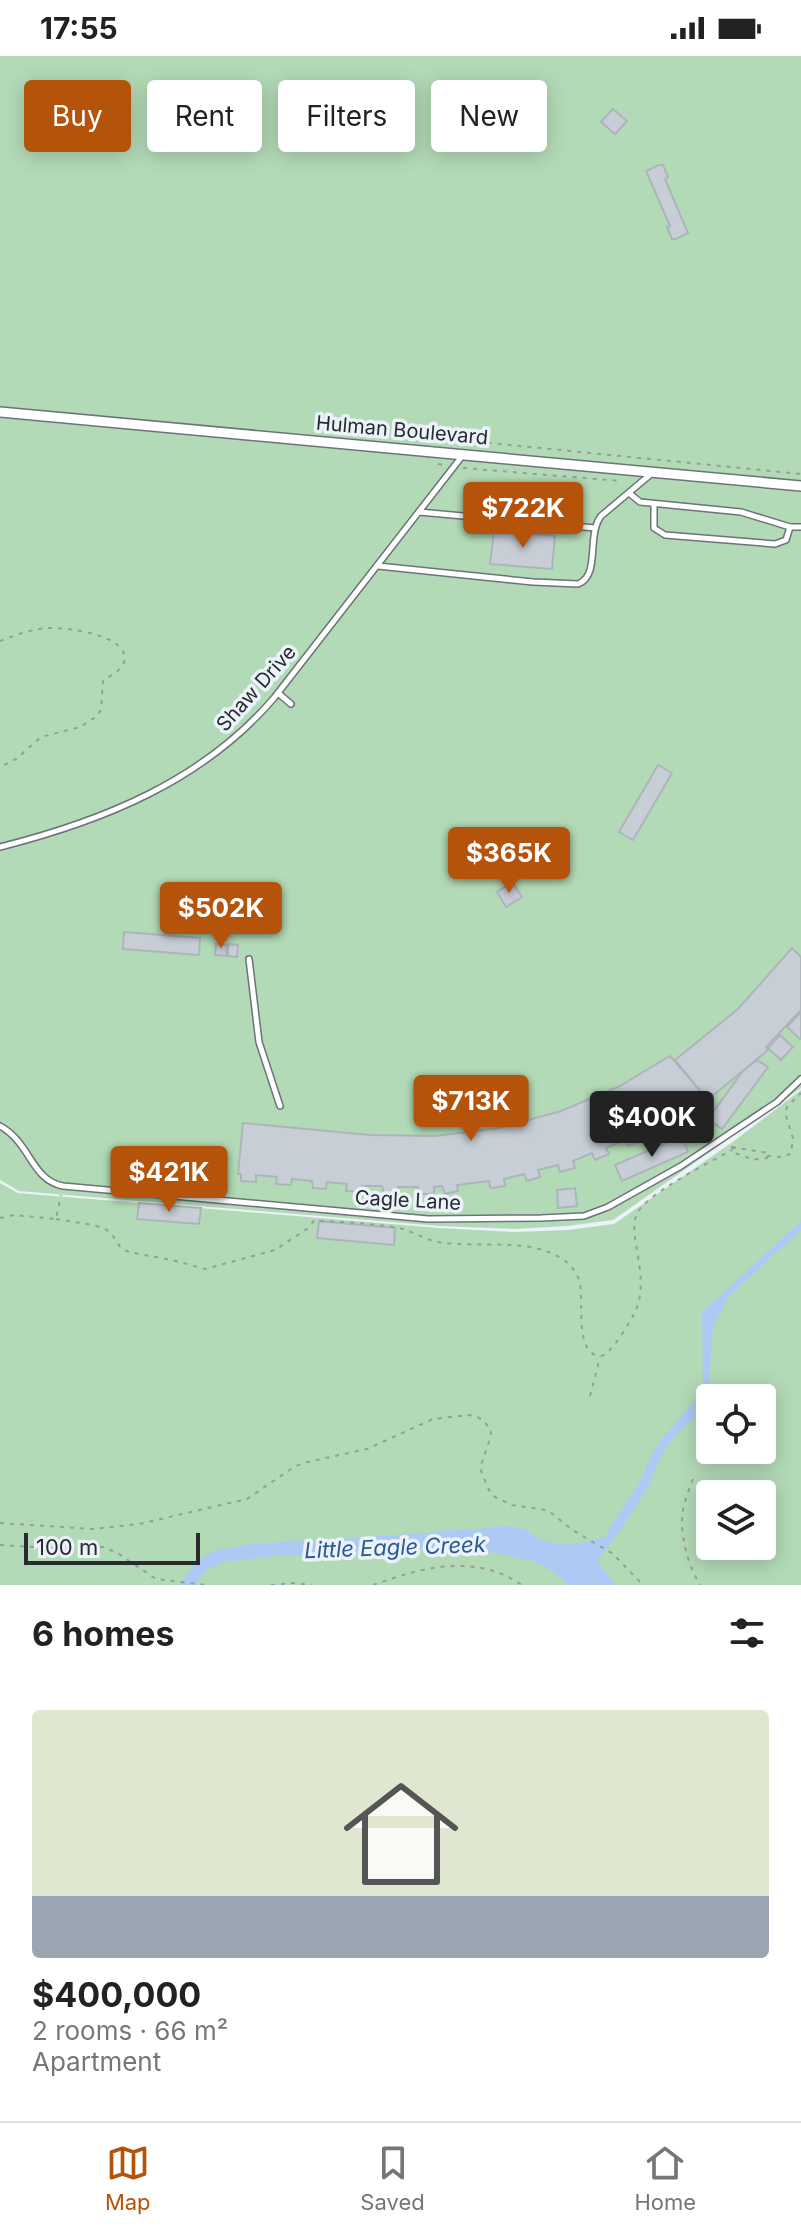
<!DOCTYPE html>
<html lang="en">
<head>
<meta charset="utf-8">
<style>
  body { margin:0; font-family:Inter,sans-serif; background:#f6f6f6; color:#222; height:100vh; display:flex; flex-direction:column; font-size:30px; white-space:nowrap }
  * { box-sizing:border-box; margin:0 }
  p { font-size:26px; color:#767676 }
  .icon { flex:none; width:44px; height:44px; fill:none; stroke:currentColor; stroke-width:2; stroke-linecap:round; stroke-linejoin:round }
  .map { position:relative; height:1529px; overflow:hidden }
  .side { display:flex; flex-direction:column; background:#fff; flex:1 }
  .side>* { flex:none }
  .guide { position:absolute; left:24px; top:24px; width:754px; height:72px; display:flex; gap:16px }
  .buttons { position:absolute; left:696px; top:1328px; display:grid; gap:16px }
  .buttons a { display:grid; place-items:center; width:80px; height:80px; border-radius:8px; background:#fff; box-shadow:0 4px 20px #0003; font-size:40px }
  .scale { position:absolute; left:24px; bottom:20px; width:176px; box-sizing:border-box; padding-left:8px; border:4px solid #282b2d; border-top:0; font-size:22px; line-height:28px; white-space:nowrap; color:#282b2d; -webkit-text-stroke:6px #ebf2f9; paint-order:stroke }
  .price { position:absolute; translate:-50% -68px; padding:0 18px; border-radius:8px; background:#b45309; color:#fff; font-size:26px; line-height:52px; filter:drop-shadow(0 2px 4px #0008) }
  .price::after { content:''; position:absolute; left:50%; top:48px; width:24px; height:18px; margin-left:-12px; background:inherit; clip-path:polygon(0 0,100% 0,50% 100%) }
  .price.active { background:#222; color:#fff }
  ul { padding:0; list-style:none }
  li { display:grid; align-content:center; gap:16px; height:424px; padding:0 32px }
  li span { display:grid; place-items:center; height:248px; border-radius:8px; color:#555 }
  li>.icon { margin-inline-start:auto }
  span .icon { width:144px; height:144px; fill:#fffc; stroke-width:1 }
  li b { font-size:34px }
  h2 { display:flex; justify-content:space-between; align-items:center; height:96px; padding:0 32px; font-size:34px }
  .tag { padding:0 28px; border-radius:8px; background:#fff; box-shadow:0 4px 20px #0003; font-size:28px; line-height:72px }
  .tag.active { background:#b45309; color:#fff }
  .status { display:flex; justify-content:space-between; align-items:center; height:56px; padding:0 40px; background:#fff; direction:ltr }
  .status svg { height:22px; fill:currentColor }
  .tab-bar { display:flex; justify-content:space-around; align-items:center; height:112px; border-top:2px solid #e0e0e0; background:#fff; font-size:22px; color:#767676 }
  .tab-bar a { display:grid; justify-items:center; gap:4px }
  .tab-bar .active { color:#b45309 }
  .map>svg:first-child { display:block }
  .green { fill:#b3dab6; fill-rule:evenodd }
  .water { fill:#adcaf5 }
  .building { fill:#c7ced5; stroke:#adb5bb; stroke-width:2 }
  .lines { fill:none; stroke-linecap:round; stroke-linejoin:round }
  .lane-casing { stroke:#6c7379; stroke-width:8 }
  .street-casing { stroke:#6c7379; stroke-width:12 }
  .path { stroke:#979ca1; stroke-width:2; stroke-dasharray:4 6; stroke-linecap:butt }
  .lane { stroke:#fff; stroke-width:5 }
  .street { stroke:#fff; stroke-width:9 }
  .labels { text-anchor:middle; stroke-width:7; stroke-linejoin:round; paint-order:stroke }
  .street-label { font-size:20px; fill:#282b2d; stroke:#ebf2f9 }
  .water-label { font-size:22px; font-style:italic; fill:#2c5797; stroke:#ebf2f9 }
</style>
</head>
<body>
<div class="status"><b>17:55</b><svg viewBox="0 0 49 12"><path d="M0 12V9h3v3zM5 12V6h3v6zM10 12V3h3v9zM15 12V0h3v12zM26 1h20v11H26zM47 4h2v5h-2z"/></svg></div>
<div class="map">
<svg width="801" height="1529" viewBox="0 0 801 1529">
  <rect width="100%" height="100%" fill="#ebf2f9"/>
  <g class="green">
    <polygon points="0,0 801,0 801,1032 613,1164 567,1170 515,1173 439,1170 19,1135 0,1124"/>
    <path d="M801,1034V1529H0V1127L18,1137L439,1172L515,1176L568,1174L614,1168L734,1085ZM710,1342H762V1394H710ZM710,1438H762V1490H710Z"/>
  </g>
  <path class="water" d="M801,1165V1174L728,1241L713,1270L708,1344L698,1351L693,1362L672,1383L661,1400L649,1429L617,1479L597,1505L616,1529H568L553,1516L534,1505L489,1496L422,1493L404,1495L366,1494L319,1500L282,1499L225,1506L206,1514L195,1529H179L194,1509L213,1495L244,1489L306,1484L428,1477C445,1474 461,1474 478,1473C490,1472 502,1468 515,1471C525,1472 533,1480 543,1484C564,1492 583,1487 604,1481L640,1426L648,1406L660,1385L701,1337L703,1331L702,1256Z"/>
  <g class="building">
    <polygon points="613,53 627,65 615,78 601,66"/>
    <polygon points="659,109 663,109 668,121 665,123 688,177 676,183 672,183 667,171 670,170 646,115"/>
    <polygon points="533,434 548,435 547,447 532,446"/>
    <polygon points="494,474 555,480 552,513 490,508"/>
    <polygon points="658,709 672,717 633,784 619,776"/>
    <polygon points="512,826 522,841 506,851 497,836"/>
    <polygon points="124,876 200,882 199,899 123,893"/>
    <polygon points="216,888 227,889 226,900 215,899"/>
    <polygon points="228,888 238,889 237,901 228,900"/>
    <polygon points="792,892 801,901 801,954 766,991 768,994 710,1042 708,1039 705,1041 675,1004 738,953"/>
    <polygon points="801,956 801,982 800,983 787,971"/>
    <polygon points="780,979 793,991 781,1004 768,992"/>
    <polygon points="670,1000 704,1039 700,1042 704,1047 691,1056 687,1050 670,1060 674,1066 660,1074 657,1069 640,1078 642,1084 629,1090 627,1089 625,1084 606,1092 609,1098 595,1104 592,1097 573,1105 575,1112 560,1116 558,1109 538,1114 540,1121 527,1125 524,1118 504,1123 505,1130 492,1132 490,1131 489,1125 457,1129 458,1135 445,1138 442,1130 434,1131 434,1138 419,1138 418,1131 398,1131 398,1137 384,1137 382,1130 362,1130 362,1136 348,1135 346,1135 347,1128 327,1126 326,1133 313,1132 312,1125 292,1123 291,1129 276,1128 277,1121 256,1119 256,1126 241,1125 241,1118 238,1118 243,1067 370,1079 435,1080 499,1072 561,1055 618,1031"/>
    <polygon points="757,1004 768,1011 722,1073 708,1063 743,1015"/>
    <polygon points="682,1080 688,1096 622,1125 615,1109"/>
    <polygon points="575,1132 577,1150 558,1152 557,1134"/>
    <polygon points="139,1147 201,1152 199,1168 137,1163"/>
    <polygon points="319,1165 395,1172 394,1189 317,1182"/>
  </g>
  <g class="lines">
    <g class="lane-casing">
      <g id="lane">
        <polyline points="629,437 640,446 741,456 790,471 801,471"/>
        <polyline points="654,448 654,472 665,479 775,488 786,484 790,471"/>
        <polyline points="419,456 595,472"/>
        <path d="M378,510L533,526L578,528C601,519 586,480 601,460L651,418"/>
        <polyline points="278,637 291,648"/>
        <path d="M0,791C103,765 203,725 274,642L463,399"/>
        <polyline points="249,903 259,986 280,1050"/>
        <path d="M0,1070C31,1087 31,1124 63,1130L428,1163L541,1162L584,1160L608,1151L681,1110L777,1046L801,1023"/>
      </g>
    </g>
    <g class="street-casing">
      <polyline id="street" points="0,356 801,430"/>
    </g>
    <g class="path">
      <polyline points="469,387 470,385 801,418"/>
      <polyline points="438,408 445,409"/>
      <polyline points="463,412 621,425"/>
      <path d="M0,585C15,579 32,573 48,572C65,571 136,579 123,609C119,616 109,620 103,625L101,654L96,661L80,671L41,681L16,703L0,711"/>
      <path d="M732,1091L768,1097L767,1102C750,1106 748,1100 733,1097Z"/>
      <polyline points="767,1100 779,1101 791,1098 793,1082 785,1057 787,1051 801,1037"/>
      <polyline points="0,1162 14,1159 56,1163 61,1139"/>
      <path d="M56,1163L93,1169L105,1173L111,1177L121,1192L129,1196L176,1205L205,1213L275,1194L307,1173L314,1165C342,1166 371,1167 399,1172C412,1175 425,1184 439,1186C478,1193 529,1180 564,1204C572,1210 579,1219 580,1229C584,1245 574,1298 600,1300C610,1301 632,1263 636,1254C644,1235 640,1213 637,1194C635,1182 632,1168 637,1158C644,1139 712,1105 732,1094"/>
      <polyline points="590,1340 600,1301"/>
      <path d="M693,1423C689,1433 685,1444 683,1454C679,1475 688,1513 701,1529"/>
      <polyline points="0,1467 93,1473 139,1468 247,1443 294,1411 303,1407 367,1393 433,1363 468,1359 476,1360 485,1366 491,1376 490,1383 480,1412 489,1434 495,1441 512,1449 546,1454 553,1458 571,1473 613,1498 643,1529"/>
      <polyline points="0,1489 48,1492 104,1491 119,1498 156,1523 206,1529"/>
      <polyline points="271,1529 295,1527 312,1529"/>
      <path d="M373,1529C423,1511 475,1497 522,1529"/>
    </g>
    <use href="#lane" class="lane"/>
    <use href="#street" class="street"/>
  </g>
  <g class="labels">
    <g class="street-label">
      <text transform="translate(402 374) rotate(5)" y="7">Hulman Boulevard</text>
      <text transform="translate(256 632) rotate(-48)" y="7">Shaw Drive</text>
      <text transform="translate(408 1144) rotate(3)" y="7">Cagle Lane</text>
    </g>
    <g class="water-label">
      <text transform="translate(395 1491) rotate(-2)" y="8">Little Eagle Creek</text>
    </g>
  </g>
</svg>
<div class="buttons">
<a><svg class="icon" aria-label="locate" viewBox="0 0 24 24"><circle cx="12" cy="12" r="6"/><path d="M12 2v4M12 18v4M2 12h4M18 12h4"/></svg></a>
<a><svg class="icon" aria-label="layers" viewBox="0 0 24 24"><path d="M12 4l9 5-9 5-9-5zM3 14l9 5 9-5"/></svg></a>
</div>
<div class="scale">100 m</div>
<b class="price" style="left:523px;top:494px">$722K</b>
<b class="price" style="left:509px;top:839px">$365K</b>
<b class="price" style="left:221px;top:894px">$502K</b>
<b class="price" style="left:471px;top:1087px">$713K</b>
<b class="price active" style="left:652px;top:1103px">$400K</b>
<b class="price" style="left:169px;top:1158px">$421K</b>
<div class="guide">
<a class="tag active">Buy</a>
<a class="tag">Rent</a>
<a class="tag">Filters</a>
<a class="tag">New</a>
</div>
</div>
<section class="side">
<h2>6 homes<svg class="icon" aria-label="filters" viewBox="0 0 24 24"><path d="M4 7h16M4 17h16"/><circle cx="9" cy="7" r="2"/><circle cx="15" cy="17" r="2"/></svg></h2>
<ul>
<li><span style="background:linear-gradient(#dfe7d0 75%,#9aa5b1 0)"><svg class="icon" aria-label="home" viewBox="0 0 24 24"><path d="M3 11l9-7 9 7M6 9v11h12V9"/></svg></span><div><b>$400,000</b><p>2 rooms · 66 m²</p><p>Apartment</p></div></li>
</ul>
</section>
<nav class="tab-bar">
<a class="active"><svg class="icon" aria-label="map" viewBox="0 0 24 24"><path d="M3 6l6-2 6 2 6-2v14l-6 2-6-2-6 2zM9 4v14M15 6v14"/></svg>Map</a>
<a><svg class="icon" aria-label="saved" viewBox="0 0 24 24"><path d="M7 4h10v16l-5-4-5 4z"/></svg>Saved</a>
<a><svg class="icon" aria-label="home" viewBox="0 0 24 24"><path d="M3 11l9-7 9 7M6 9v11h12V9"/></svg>Home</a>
</nav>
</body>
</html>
